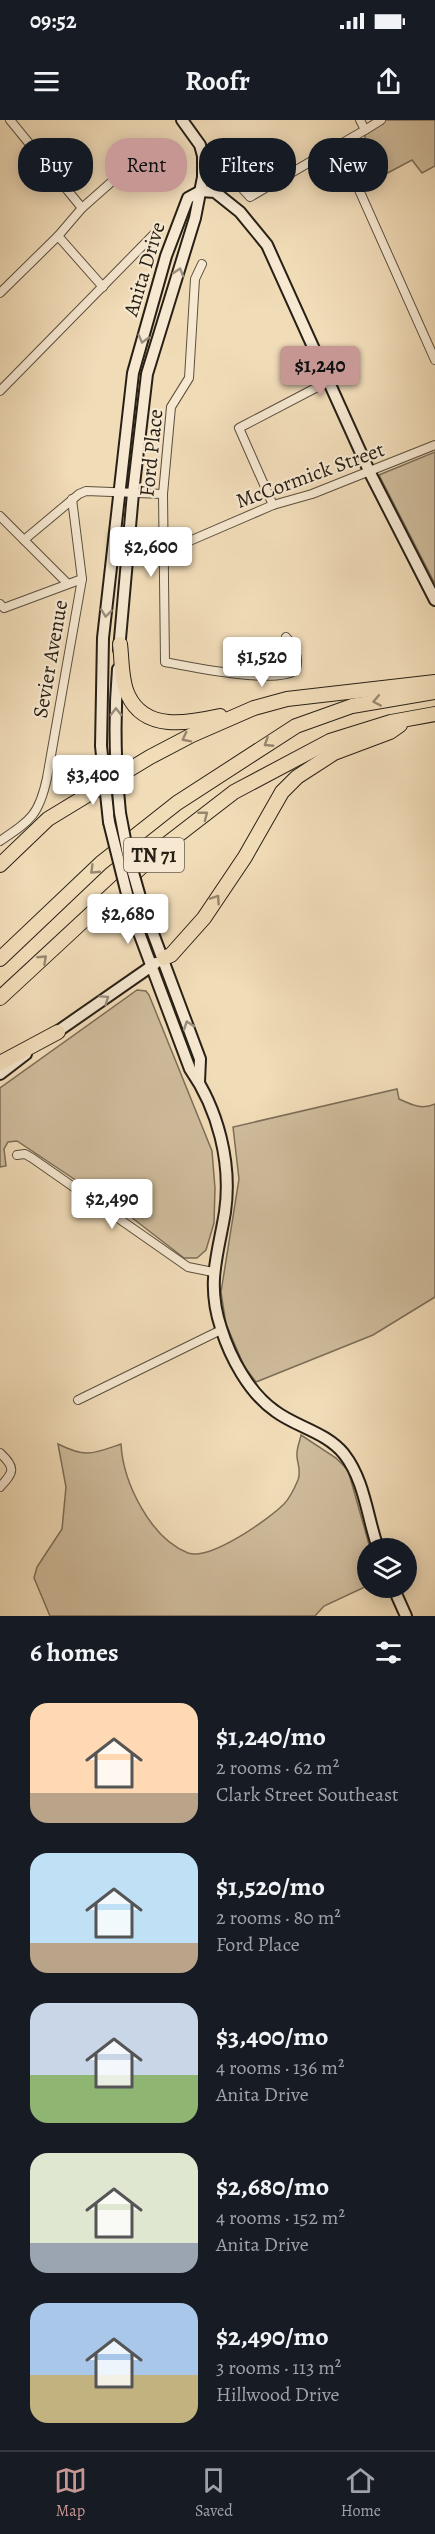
<!DOCTYPE html>
<html lang="en">
<head>
<meta charset="utf-8">
<style>
  body { margin:0; font-family:Alegreya,serif; background:#20242c; color:#f1f3f6; height:100vh; display:flex; flex-direction:column; font-size:22px; white-space:nowrap }
  * { box-sizing:border-box; margin:0 }
  p { font-size:20px; color:#9ea1a6 }
  .icon { flex:none; width:33px; height:33px; fill:none; stroke:currentColor; stroke-width:2; stroke-linecap:round; stroke-linejoin:round }
  .map { position:relative; height:1496px; overflow:hidden }
  .drawer { display:flex; flex-direction:column; background:#171b24; flex:1 }
  .drawer>* { flex:none }
  .banner { position:absolute; left:18px; top:18px; width:399px; height:54px; display:flex; gap:12px }
  .buttons { position:absolute; left:357px; top:1418px; display:grid; gap:12px }
  .buttons a { display:grid; place-items:center; width:60px; height:60px; border-radius:50%; background:#171b24; box-shadow:0 3px 15px #0003; font-size:30px }
  .price { position:absolute; translate:-50% -51px; padding:0 14px; border-radius:6px; background:#fff; color:#222; font-size:20px; line-height:39px; filter:drop-shadow(0 2px 3px #0008) }
  .price::after { content:''; position:absolute; left:50%; top:36px; width:18px; height:14px; margin-left:-9px; background:inherit; clip-path:polygon(0 0,100% 0,50% 100%) }
  .price.current { background:#c59692; color:#111 }
  ul { padding:0; list-style:none }
  li { display:flex; align-items:center; gap:18px; height:150px; padding:0 30px }
  li span { display:grid; place-items:center; flex:none; width:168px; height:120px; border-radius:18px; color:#555 }
  li>.icon { margin-inline-start:auto }
  span .icon { width:72px; height:72px; fill:#fffc; stroke-width:1 }
  li b { font-size:26px }
  h2 { display:flex; justify-content:space-between; align-items:center; height:72px; padding:0 30px; font-size:26px }
  .chip { padding:0 21px; border-radius:24px; background:#171b24; box-shadow:0 3px 15px #0003; font-size:21px; line-height:54px }
  .chip.current { background:#c59692; color:#111 }
  .status { display:flex; justify-content:space-between; align-items:center; height:42px; padding:0 30px; background:#171b24; direction:ltr }
  .status svg { height:16px; fill:currentColor }
  header { display:flex; justify-content:space-between; align-items:center; height:78px; padding:0 30px; background:#171b24; font-size:27px; font-weight:600 }
  .tabs { display:flex; justify-content:space-around; align-items:center; height:84px; border-top:2px solid #363941; background:#171b24; font-size:16px; color:#9ea1a6 }
  .tabs a { display:grid; justify-items:center; gap:3px }
  .tabs .current { color:#c59692 }
  .map>svg:first-child { display:block }
  .green { fill:#cfbc9c; stroke:#7c6e58; stroke-width:1.5 }
  .lines { fill:none; stroke-linecap:round; stroke-linejoin:round }
  .street-casing { stroke:#5a4f3e; stroke-width:10 }
  .secondary-casing { stroke:#282015; stroke-width:14 }
  .highway-casing { stroke:#282015; stroke-width:16 }
  .street { stroke:#f6e8d1; stroke-width:8 }
  .secondary { stroke:#f6e8d1; stroke-width:10 }
  .highway { stroke:#f1dcb8; stroke-width:14 }
  .secondary-bridge-casing { stroke:#282015; stroke-width:14; stroke-linecap:butt }
  .secondary-bridge { stroke:#f6e8d1; stroke-width:10 }
  .oneway { stroke:#998e7c }
  .oneway2 { stroke:#97876f }
  .labels { text-anchor:middle; stroke-width:4.5; stroke-linejoin:round; paint-order:stroke }
  .shield { fill:#f6e8d1; stroke:#665c4d; stroke-width:1.5 }
  .shield-label { font-size:20px; font-weight:bold; fill:#282015 }
  .street-label { font-size:21px; fill:#282015; stroke:#f6e8d1 }
</style>
</head>
<body>
<div class="status"><b>09:52</b><svg viewBox="0 0 49 12"><path d="M0 12V9h3v3zM5 12V6h3v6zM10 12V3h3v9zM15 12V0h3v12zM26 1h20v11H26zM47 4h2v5h-2z"/></svg></div>
<header><svg class="icon" aria-label="menu" viewBox="0 0 24 24"><path d="M4 6h16M4 12h16M4 18h16"/></svg>Roofr<svg class="icon" aria-label="share" viewBox="0 0 24 24"><path d="M12 15V3M7 8l5-5 5 5M5 13v7h14v-7"/></svg></header>
<div class="map">
<svg width="435" height="1496" viewBox="0 0 435 1496">
  <rect width="100%" height="100%" fill="#f1dcb8"/>
  <filter id="stains"><feTurbulence type="fractalNoise" baseFrequency=".00333" numOctaves="4"/><feColorMatrix values="0 0 0 0 .2 0 0 0 0 .09 0 0 0 0 .02 0 0 0 .5 -.17"/></filter>
  <radialGradient id="worn" r=".72"><stop offset=".6" stop-color="#630" stop-opacity="0"/><stop offset="1" stop-color="#630" stop-opacity=".3"/></radialGradient>
  <g class="green">
    <polygon points="381,0 435,0 435,46 422,53 412,40 382,56 365,19 365,10"/>
    <polygon points="435,332 435,464 379,355"/>
    <polygon points="137,870 146,871 149,875 212,1031 215,1068 214,1103 206,1130 197,1138 184,1138 131,1097 17,1021 8,1022 4,1029 6,1046 0,1047 0,968"/>
    <path d="M397,969L399,979C412,985 422,990 435,984V1177L373,1215L256,1262L244,1246L226,1204L221,1172L239,1059L233,1007Z"/>
    <path d="M301,1315L336,1338L348,1350L370,1428H368L367,1466L324,1486L315,1496H50L34,1458L37,1447L62,1409L66,1367L58,1324C86,1338 92,1334 121,1324C123,1362 150,1418 188,1433C210,1441 269,1399 284,1384C290,1378 295,1367 298,1360C302,1349 296,1342 297,1333C297,1327 300,1321 301,1315Z"/>
  </g>
  <g class="lines">
    <g class="street-casing">
      <g id="street">
        <polyline points="10,0 82,88"/>
        <polyline points="360,0 365,10 339,25 435,240"/>
        <polyline points="365,10 381,0"/>
        <polyline points="203,36 221,45 250,77 339,25"/>
        <polyline points="58,116 103,167"/>
        <path d="M202,144L195,159L189,258L171,287L163,374L165,542C191,547 276,565 296,550C299,536 295,527 286,517"/>
        <polyline points="0,173 58,116 82,88 143,34"/>
        <polyline points="0,271 160,108"/>
        <polyline points="273,385 239,308 329,261"/>
        <polyline points="0,396 67,463"/>
        <polyline points="24,420 79,374 86,371 163,374"/>
        <polyline points="164,432 273,385 312,374 435,325"/>
        <polyline points="0,484 4,488 82,459"/>
        <path d="M0,721C31,700 39,695 47,658L82,459L72,379"/>
        <polyline points="17,1035 25,1034 32,1038 188,1147 213,1152"/>
        <polyline points="78,1280 221,1210"/>
        <path d="M0,1333C16,1348 14,1352 0,1367"/>
      </g>
    </g>
    <g class="secondary-casing">
      <g id="secondary">
        <polyline points="201,71 215,72 240,92 267,125 370,353 435,480"/>
        <polyline points="119,530 133,373 147,254 195,98 203,57 203,36 200,25 182,0"/>
        <path d="M118,549C114,597 115,645 120,693"/>
        <polyline points="109,702 101,626 103,518 133,253 166,136 188,78 201,71"/>
        <polyline points="142,784 200,939 199,962"/>
        <path d="M132,794L190,949C218,989 232,1043 225,1092C218,1135 206,1163 221,1208C230,1237 249,1273 275,1291C296,1307 326,1312 344,1334C365,1361 367,1397 378,1428"/>
        <polyline points="51,916 156,843"/>
        <polyline points="0,954 26,934"/>
        <polyline points="393,1467 406,1496"/>
      </g>
    </g>
    <g class="highway-casing">
      <g id="highway">
        <path d="M120,524C122,540 121,561 128,575C145,612 188,603 220,596"/>
        <polyline points="0,745 48,699 150,637 192,615 254,588 287,579 435,562"/>
        <polyline points="164,838 171,835 204,798 245,737 282,672 297,657 334,633 390,612 400,605"/>
        <polyline points="0,839 101,743 177,683 296,606 352,586 435,572"/>
        <polyline points="0,878 164,726 234,672 330,621 391,602 435,594"/>
        <polyline points="0,943 58,912"/>
      </g>
    </g>
    <use href="#street" class="street"/>
    <use href="#secondary" class="secondary"/>
    <use href="#highway" class="highway"/>
    <g class="secondary-bridge-casing">
      <g id="secondary-bridge">
        <polyline points="120,693 128,735 142,784"/>
        <polyline points="109,702 132,794"/>
      </g>
    </g>
    <use href="#secondary-bridge" class="secondary-bridge"/>
  </g>
  <defs><path id="oneway-chevron" d="M-2-3.5L2.5 0L-2 3.5" fill="none" stroke-width="1.6" stroke-linecap="round" stroke-linejoin="round" transform="scale(1.5)"/></defs>
  <g class="oneway">
    <use href="#oneway-chevron" transform="translate(179 152) rotate(-73)"/>
    <use href="#oneway-chevron" transform="translate(143 219) rotate(105)"/>
    <use href="#oneway-chevron" transform="translate(106 493) rotate(96)"/>
    <use href="#oneway-chevron" transform="translate(116 592) rotate(-91)"/>
    <use href="#oneway-chevron" transform="translate(105 879) rotate(-35)"/>
    <use href="#oneway-chevron" transform="translate(188 905) rotate(-109)"/>
  </g>
  <g class="oneway2">
    <use href="#oneway-chevron" transform="translate(377 581) rotate(169)"/>
    <use href="#oneway-chevron" transform="translate(186 618) rotate(153)"/>
    <use href="#oneway-chevron" transform="translate(268 623) rotate(147)"/>
    <use href="#oneway-chevron" transform="translate(204 695) rotate(-38)"/>
    <use href="#oneway-chevron" transform="translate(94 750) rotate(136)"/>
    <use href="#oneway-chevron" transform="translate(216 779) rotate(-56)"/>
    <use href="#oneway-chevron" transform="translate(43 839) rotate(-43)"/>
  </g>
  <g class="labels">
    <rect class="shield" x="124" y="718" width="60" height="34" rx="4.5"/>
    <g class="shield-label">
      <text x="154" y="742">TN 71</text>
    </g>
    <g class="street-label">
      <text transform="translate(144 149) rotate(-73)" y="7">Anita Drive</text>
      <text transform="translate(151 333) rotate(-84)" y="7">Ford Place</text>
      <text transform="translate(310 355) rotate(-20)" y="7">McCormick Street</text>
      <text transform="translate(50 539) rotate(-80)" y="7">Sevier Avenue</text>
    </g>
  </g>
  <rect width="100%" height="100%" filter="url(#stains)"/>
  <rect width="100%" height="100%" fill="url(#worn)"/>
</svg>
<div class="buttons">
<a><svg class="icon" aria-label="layers" viewBox="0 0 24 24"><path d="M12 4l9 5-9 5-9-5zM3 14l9 5 9-5"/></svg></a>
</div>
<b class="price current" style="left:320px;top:277px">$1,240</b>
<b class="price" style="left:151px;top:458px">$2,600</b>
<b class="price" style="left:262px;top:568px">$1,520</b>
<b class="price" style="left:93px;top:686px">$3,400</b>
<b class="price" style="left:128px;top:825px">$2,680</b>
<b class="price" style="left:112px;top:1110px">$2,490</b>
<div class="banner">
<a class="chip">Buy</a>
<a class="chip current">Rent</a>
<a class="chip">Filters</a>
<a class="chip">New</a>
</div>
</div>
<section class="drawer">
<h2>6 homes<svg class="icon" aria-label="filters" viewBox="0 0 24 24"><path d="M4 7h16M4 17h16"/><circle cx="9" cy="7" r="2"/><circle cx="15" cy="17" r="2"/></svg></h2>
<ul>
<li><span style="background:linear-gradient(#ffd9b3 75%,#b9a48a 0)"><svg class="icon" aria-label="home" viewBox="0 0 24 24"><path d="M3 11l9-7 9 7M6 9v11h12V9"/></svg></span><div><b>$1,240/mo</b><p>2 rooms · 62 m²</p><p>Clark Street Southeast</p></div></li>
<li><span style="background:linear-gradient(#bfe0f5 75%,#b9a48a 0)"><svg class="icon" aria-label="home" viewBox="0 0 24 24"><path d="M3 11l9-7 9 7M6 9v11h12V9"/></svg></span><div><b>$1,520/mo</b><p>2 rooms · 80 m²</p><p>Ford Place</p></div></li>
<li><span style="background:linear-gradient(#c9d6e8 60%,#8fb573 0)"><svg class="icon" aria-label="home" viewBox="0 0 24 24"><path d="M3 11l9-7 9 7M6 9v11h12V9"/></svg></span><div><b>$3,400/mo</b><p>4 rooms · 136 m²</p><p>Anita Drive</p></div></li>
<li><span style="background:linear-gradient(#dfe7d0 75%,#9aa5b1 0)"><svg class="icon" aria-label="home" viewBox="0 0 24 24"><path d="M3 11l9-7 9 7M6 9v11h12V9"/></svg></span><div><b>$2,680/mo</b><p>4 rooms · 152 m²</p><p>Anita Drive</p></div></li>
<li><span style="background:linear-gradient(#a9c7e8 60%,#c2b280 0)"><svg class="icon" aria-label="home" viewBox="0 0 24 24"><path d="M3 11l9-7 9 7M6 9v11h12V9"/></svg></span><div><b>$2,490/mo</b><p>3 rooms · 113 m²</p><p>Hillwood Drive</p></div></li>
</ul>
</section>
<nav class="tabs">
<a class="current"><svg class="icon" aria-label="map" viewBox="0 0 24 24"><path d="M3 6l6-2 6 2 6-2v14l-6 2-6-2-6 2zM9 4v14M15 6v14"/></svg>Map</a>
<a><svg class="icon" aria-label="saved" viewBox="0 0 24 24"><path d="M7 4h10v16l-5-4-5 4z"/></svg>Saved</a>
<a><svg class="icon" aria-label="home" viewBox="0 0 24 24"><path d="M3 11l9-7 9 7M6 9v11h12V9"/></svg>Home</a>
</nav>
</body>
</html>
